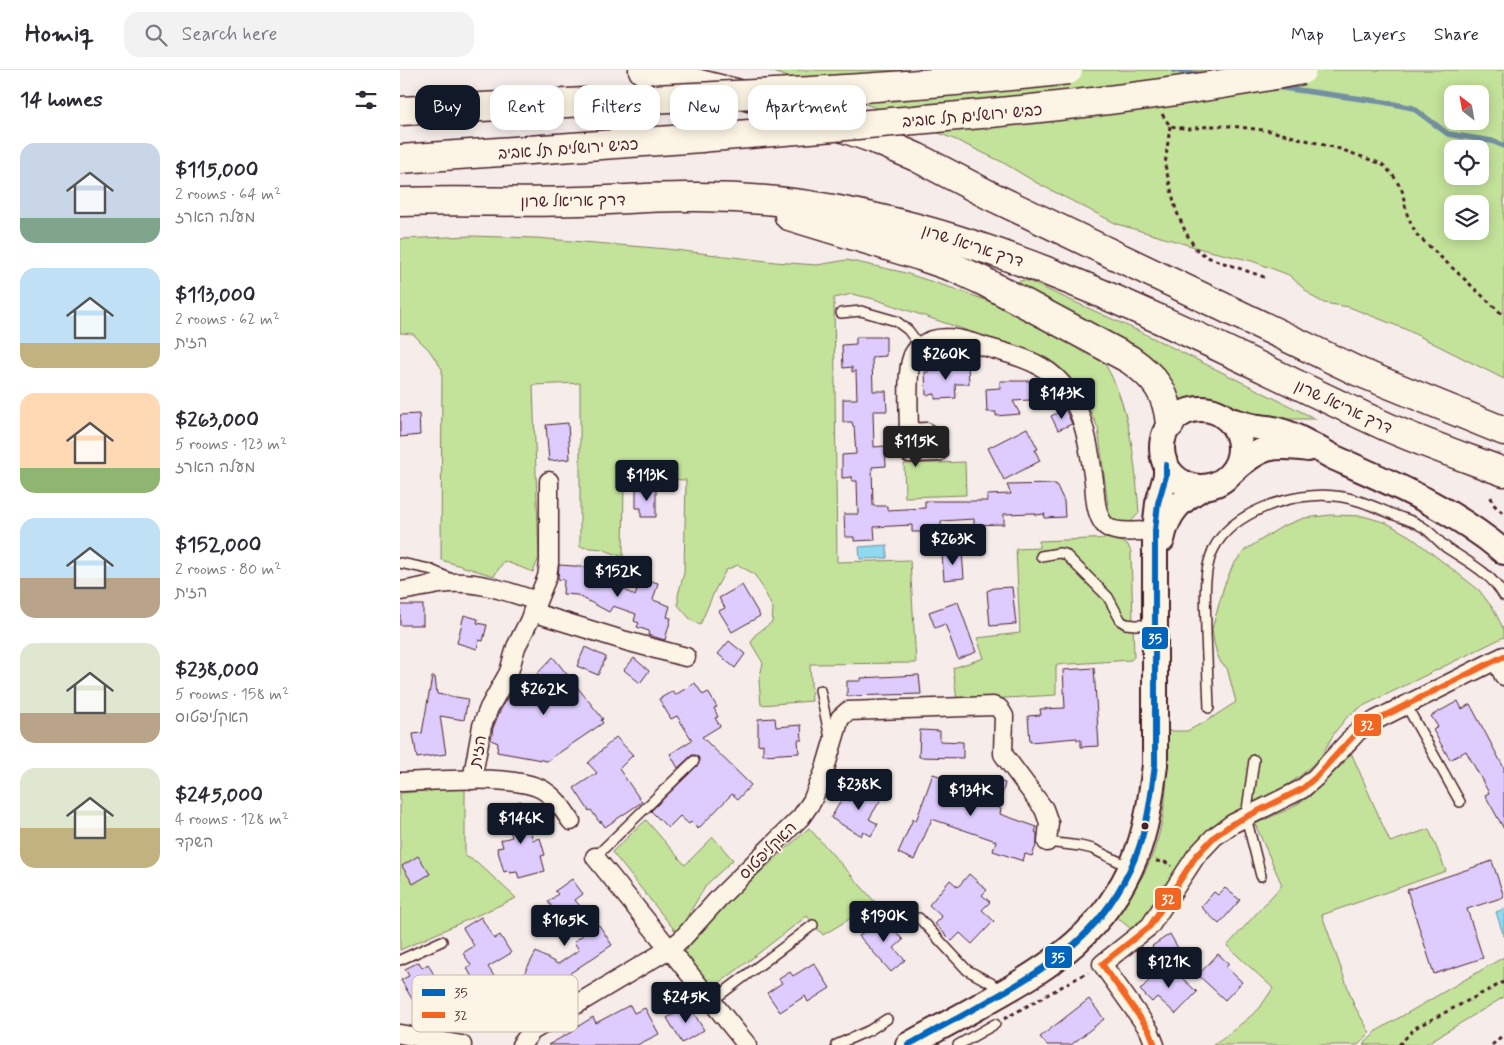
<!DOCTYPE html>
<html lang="en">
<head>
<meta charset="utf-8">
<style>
  body { margin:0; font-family:Mynerve,"Playpen Sans Hebrew",sans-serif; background:#f2f2f3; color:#2b2b33; height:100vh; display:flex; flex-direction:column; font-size:19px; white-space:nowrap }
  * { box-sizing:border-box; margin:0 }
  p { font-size:16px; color:#7c7c81 }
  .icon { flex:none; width:28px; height:28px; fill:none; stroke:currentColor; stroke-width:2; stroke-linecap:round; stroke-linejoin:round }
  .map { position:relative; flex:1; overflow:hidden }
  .details { display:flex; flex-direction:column; background:#fff; width:400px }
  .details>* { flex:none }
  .banner { position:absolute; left:15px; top:15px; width:475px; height:45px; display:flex; gap:10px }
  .needle { width:32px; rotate:329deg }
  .fabs { position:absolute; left:1044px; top:15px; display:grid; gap:10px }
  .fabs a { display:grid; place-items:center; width:45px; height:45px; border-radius:10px; background:#fff; box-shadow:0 2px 12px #0003; font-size:25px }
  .price { position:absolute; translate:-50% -42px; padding:0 11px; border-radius:5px; background:#111827; color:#fff; font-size:16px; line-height:32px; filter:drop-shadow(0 1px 2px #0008) }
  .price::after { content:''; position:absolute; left:50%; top:30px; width:15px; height:11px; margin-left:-8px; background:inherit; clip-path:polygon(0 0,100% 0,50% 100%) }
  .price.selected { background:#222; color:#fff }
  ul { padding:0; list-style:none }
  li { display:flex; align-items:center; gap:15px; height:125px; padding:0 20px }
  li span { display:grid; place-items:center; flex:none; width:140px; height:100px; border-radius:15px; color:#555 }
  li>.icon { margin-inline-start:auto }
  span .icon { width:60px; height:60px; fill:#fffc; stroke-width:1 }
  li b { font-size:21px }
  h2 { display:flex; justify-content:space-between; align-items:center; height:60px; padding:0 20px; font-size:21px }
  .chip { padding:0 18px; border-radius:15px; background:#fff; box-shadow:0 2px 12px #0003; font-size:18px; line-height:45px }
  .chip.selected { background:#111827; color:#fff }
  header { display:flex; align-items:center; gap:30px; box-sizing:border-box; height:70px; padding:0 25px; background:#fff; border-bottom:1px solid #e1e1e2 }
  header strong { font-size:24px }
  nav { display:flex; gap:28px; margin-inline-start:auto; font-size:18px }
  .search { width:350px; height:45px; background:#f2f2f3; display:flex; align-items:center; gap:12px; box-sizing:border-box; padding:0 18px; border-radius:15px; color:#7c7c81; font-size:19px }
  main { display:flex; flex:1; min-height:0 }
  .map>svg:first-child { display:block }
  .green { fill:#c3e29a; stroke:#868062; fill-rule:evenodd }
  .water { fill:#8fdaf0; stroke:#738fa1 }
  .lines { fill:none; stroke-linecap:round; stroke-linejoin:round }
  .stream { stroke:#738fa1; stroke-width:5.5 }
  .building { fill:#deccfe; stroke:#4a1f2b }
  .lane-casing { stroke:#4a1f2b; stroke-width:12 }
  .street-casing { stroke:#4a1f2b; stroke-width:21 }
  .secondary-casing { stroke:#4a1f2b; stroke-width:28 }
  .highway-casing { stroke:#4a1f2b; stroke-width:31 }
  .path { stroke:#4a1f2b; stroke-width:3; stroke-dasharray:4 4; stroke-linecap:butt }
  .lane { stroke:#fcf5e5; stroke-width:9 }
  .street { stroke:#fcf5e5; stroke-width:18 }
  .secondary { stroke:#fcf5e5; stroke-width:24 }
  .highway { stroke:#fcf5e5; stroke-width:28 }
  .highway-bridge-casing { stroke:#4a1f2b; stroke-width:31; stroke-linecap:butt }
  .highway-bridge { stroke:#fcf5e5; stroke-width:28 }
  .bus-1-casing { stroke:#fcf5e5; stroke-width:10 }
  .bus-2-casing { stroke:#fcf5e5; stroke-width:10 }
  .bus-1 { stroke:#0065bd; stroke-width:6 }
  .bus-2 { stroke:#f26522; stroke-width:6 }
  .bus-dot { fill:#4a1f2b; stroke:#fcf5e5; stroke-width:2 }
  .labels { text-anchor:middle; stroke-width:4; stroke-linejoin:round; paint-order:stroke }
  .street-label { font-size:16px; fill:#4a1f2b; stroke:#fcf5e5 }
  .key { fill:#fcf5e5; stroke:#c7b5ad; stroke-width:1 }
  .key-label { font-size:14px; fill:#4a1f2b }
  .line-badge { stroke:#fcf5e5; stroke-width:2 }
  .badge-label { font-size:14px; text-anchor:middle; font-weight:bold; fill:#fff }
</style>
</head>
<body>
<header>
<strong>Homiq</strong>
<div class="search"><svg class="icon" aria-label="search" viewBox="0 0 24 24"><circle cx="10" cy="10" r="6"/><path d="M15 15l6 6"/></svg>Search here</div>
<nav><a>Map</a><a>Layers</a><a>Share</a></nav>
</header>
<main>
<section class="details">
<h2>14 homes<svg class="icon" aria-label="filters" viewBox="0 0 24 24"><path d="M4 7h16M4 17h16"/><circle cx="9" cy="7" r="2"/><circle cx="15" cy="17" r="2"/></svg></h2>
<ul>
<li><span style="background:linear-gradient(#c9d6e8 75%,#7fa58c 0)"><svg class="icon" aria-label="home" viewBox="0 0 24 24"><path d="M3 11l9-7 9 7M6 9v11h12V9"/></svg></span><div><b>$115,000</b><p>2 rooms · 64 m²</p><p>מעלה הארז</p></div></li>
<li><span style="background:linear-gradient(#bfe0f5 75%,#c2b280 0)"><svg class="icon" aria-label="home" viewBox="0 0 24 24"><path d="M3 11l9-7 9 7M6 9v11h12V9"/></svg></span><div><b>$113,000</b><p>2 rooms · 62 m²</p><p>הזית</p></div></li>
<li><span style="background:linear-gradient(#ffd9b3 75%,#8fb573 0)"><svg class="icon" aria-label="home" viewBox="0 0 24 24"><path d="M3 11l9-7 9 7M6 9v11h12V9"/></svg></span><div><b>$263,000</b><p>5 rooms · 123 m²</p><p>מעלה הארז</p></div></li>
<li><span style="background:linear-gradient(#bfe0f5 60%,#b9a48a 0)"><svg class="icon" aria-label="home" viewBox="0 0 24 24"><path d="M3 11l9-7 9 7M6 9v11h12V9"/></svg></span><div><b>$152,000</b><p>2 rooms · 80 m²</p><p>הזית</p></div></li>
<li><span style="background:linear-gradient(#dfe7d0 70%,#b9a48a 0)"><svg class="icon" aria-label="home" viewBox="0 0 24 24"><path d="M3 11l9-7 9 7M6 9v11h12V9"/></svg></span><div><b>$238,000</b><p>5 rooms · 158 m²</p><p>האקליפטוס</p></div></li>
<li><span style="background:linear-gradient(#dfe7d0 60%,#c2b280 0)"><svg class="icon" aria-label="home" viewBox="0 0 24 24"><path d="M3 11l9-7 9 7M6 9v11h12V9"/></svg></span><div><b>$245,000</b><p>4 rooms · 128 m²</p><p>השקד</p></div></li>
</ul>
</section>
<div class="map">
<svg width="1104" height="975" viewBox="0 0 1104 975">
  <rect width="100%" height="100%" fill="#f6edea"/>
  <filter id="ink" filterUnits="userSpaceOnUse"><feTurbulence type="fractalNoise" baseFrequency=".02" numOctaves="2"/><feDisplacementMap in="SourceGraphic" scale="10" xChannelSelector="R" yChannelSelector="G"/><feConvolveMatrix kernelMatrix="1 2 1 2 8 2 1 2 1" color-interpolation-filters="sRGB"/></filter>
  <g filter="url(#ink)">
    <g class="green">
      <path d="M367,0H1104V309L1005,259L949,237L924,233L913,227L889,205L852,191L805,180L717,154L637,113L602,92L556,70L482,40L416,16ZM1052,24H1080V51H1052ZM1052,79H1080V106H1052ZM1052,134H1080V161H1052Z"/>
      <path d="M70,166L136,168L267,179L375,192L417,195L447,190L502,202L558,220L610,239L700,286C730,330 735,391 739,443L730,453C720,454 715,452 709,444L698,358L685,329L666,306L634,284L610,275L474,229L452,224L434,228L437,492L510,490L516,593L410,594L412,631L361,635L359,611L363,593L351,573L355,565L372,552L373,539L363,518L354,504L338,495L326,500L315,520L300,555L291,550L278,535V525L284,503L286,410L224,407L223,487L202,479L180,477V313L133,315L139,488L133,502L104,491L94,506L41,490L42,299L29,280L13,264L0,263V169Z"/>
      <polygon points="626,210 741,262 916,349 866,349 809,327 780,331 775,321 609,213"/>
      <polygon points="565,392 566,425 505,427 504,394"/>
      <path d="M931,445L963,446L987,453L1011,467L1079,520L1094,540L1104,560V567L961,637L948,646L935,662L920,688L899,707L788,785L752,837L741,852L731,859L714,845C721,836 729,827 735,818C767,772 768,714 767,661H787L805,652L836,632L827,598L821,593L817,584L814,573L812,559L824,516L833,495L845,480L883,456L904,448Z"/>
      <polygon points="715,468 728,475 731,482 734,587 731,590 656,595 656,625 557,631 553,598 584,588 577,568 620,563 616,479 639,478 639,471"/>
      <polygon points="950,680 990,772 1029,759 1046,801 922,845 954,935 970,963 958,975 812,975 830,963 859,939 873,918 827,876 882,815 855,754 891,738 910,726 943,694"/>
      <polygon points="65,718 65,786 77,792 116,828 0,880 0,723"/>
      <polygon points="246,750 285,795 313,767 333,790 307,814 277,863 212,782"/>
      <polygon points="409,758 476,833 423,865 407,846 312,919 285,886 285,881 334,826"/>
      <polygon points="1104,887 1104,927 1024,975 963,975 978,960"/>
    </g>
    <g class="water">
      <polygon points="638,308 653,321 663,333 655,336 653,335 634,316 634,311"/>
      <polygon points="546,470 547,480 527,482 526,471"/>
      <polygon points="487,475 487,488 460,489 459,477"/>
      <polygon points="1104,839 1104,867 1096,842"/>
    </g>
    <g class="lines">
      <g class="stream">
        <polyline points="773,0 803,5"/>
        <polyline points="876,17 984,32 1013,38 1048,64 1092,71 1104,76"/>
      </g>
    </g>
    <g class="building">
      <polygon points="456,267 486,267 486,286 472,287 473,321 486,321 487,341 473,341 474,377 485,376 486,396 472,397 473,436 487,436 487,440 525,438 525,431 587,431 587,425 611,424 607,415 656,414 664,431 665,447 644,448 645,444 635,445 635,443 604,444 604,454 574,455 574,449 541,451 541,464 521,466 521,462 512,462 512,455 474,457 475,470 454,471 454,467 445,467 444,444 458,444 457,411 452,411 452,407 442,408 442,385 456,384 454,356 453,356 452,352 443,352 443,329 457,329 456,301 452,302 452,297 443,298 442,275 456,274"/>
      <polygon points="568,294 569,314 555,314 556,328 535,329 535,324 526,325 525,302 539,301 539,295"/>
      <polygon points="600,311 630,311 630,330 613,331 620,344 596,346 596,342 587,342 586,319 600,318"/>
      <polygon points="665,339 672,354 658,360 651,346"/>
      <polygon points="19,344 20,365 0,367 0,345"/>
      <polygon points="168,353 170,389 149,391 146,355"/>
      <polygon points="627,358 638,379 635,380 640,391 604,410 588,378"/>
      <polygon points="236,419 256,419 256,447 241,447 241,438 236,438"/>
      <polygon points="562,482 564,508 544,510 542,484"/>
      <polygon points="159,495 189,497 235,526 241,508 258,513 253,530 270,536 267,547 271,548 265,570 248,565 249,561 237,557 239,553 234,551 236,544 213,536 209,542 177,525 163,524 164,510 158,509"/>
      <polygon points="342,515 360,546 332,562 319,541 325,538 319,528"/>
      <polygon points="612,517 616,554 590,556 587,521 594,518"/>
      <polygon points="558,532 576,582 558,589 545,554 535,558 529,542"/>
      <rect x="0" y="535" width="23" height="20"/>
      <polygon points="64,545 78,549 77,553 87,555 83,571 79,570 77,579 57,573"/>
      <polygon points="329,571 345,584 335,598 318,584"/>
      <polygon points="185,577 206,587 198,605 177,596"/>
      <polygon points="153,587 203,649 201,650 203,653 147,691 97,682 98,673 91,670 93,658 99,643 112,619 118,624"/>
      <polygon points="234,588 249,601 240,613 224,600"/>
      <polygon points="694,598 699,676 681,677 681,670 677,670 677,668 630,672 628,646 641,645 640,639 665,638 663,600"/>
      <polygon points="519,605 521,624 447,626 447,611 461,611 461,608"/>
      <polygon points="32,607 35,607 37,624 68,629 64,650 40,646 46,684 17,688 13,664 22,663"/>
      <polygon points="295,613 303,625 308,622 317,637 314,638 318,647 315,648 320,656 302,667 351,715 338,729 332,724 298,759 291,752 289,754 280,746 268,758 251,741 298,695 300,690 296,685 292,685 278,698 270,684 292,670 277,646 271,649 259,629 273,621 275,625"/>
      <polygon points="1058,631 1062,639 1070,634 1104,698 1104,759 1085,725 1089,723 1066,681 1050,690 1033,660 1038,657 1031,646"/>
      <polygon points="375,648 376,657 401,655 402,670 398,670 399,683 363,685 363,674 358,675 358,649"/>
      <polygon points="520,660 540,661 540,671 563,672 563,688 519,687"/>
      <polygon points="216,667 233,685 219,699 242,732 205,757 201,751 200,753 191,740 189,741 174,718 197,703 188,693"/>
      <polygon points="533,704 578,719 581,707 605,713 599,738 601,739 600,744 637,757 635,762 637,763 637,773 632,786 625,784 623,791 593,781 596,771 532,749 514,790 498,783 513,749 516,751"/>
      <polygon points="461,713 483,726 469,749 478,754 471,766 463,761 461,766 431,748 443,727 450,731"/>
      <polygon points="121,731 133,770 140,768 145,785 141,786 145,801 119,808 117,802 110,803 110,800 104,802 97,778 103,777 101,770 112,767 103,736"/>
      <polygon points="18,786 30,804 13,814 2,796"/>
      <polygon points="1092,791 1104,827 1067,839 1083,888 1034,904 1007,820"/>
      <polygon points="569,804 587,820 582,825 590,832 582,840 594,851 572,874 560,863 552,871 535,854 542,847 529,835 550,810 558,817"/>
      <polygon points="172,809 183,824 175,830 196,856 199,855 212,875 163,908 167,915 143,929 135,916 130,926 116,918 136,882 158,894 179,880 174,872 183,865 162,838 157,843 148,832 158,824 155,821"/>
      <polygon points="825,818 840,830 819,854 801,837 814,822 818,825"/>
      <polygon points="482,846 503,870 494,878 505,890 491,902 459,866"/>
      <polygon points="81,847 94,869 100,865 111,883 88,897 94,906 77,916 67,898 71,895 63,883 74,876 63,858"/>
      <polygon points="770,864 778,878 757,892 749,880 753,877 752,876"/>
      <polygon points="818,884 829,894 826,897 842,912 825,930 798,905"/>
      <polygon points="19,892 22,898 28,894 39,914 12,929 1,910 9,906 5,899"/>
      <polygon points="414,893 430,918 408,932 405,926 380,942 367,923 382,913 379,909 390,902 393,906"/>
      <polygon points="766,893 797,922 776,944 757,927 752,932 740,920"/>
      <polygon points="689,929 704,949 671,975 647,975 640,967"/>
      <polygon points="230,935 234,943 245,938 259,964 237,975 148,975 175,960 174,959 193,947 196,953"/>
      <polygon points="289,935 304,960 282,973 267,948"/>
    </g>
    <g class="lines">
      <g class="lane-casing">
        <g id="lane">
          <polyline points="441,243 461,241 496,251 508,260 520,276"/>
          <polyline points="641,486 659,483 665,484 708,527 721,551 726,554 735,555 754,555"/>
          <polyline points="0,493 29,499 54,510"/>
          <polyline points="420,620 430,668"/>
          <polyline points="1006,635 1060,732"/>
          <path d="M809,638C808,613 807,588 806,563C806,536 802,504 813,480C832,441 895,421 935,426C957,428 977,438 997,446C1005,449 1014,451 1021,456C1031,461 1037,471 1047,478C1068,492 1091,503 1104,526"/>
          <polyline points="854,690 846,747 861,806"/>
          <polyline points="647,772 680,776 693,779 730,797"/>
          <polyline points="195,787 294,691"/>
          <polyline points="519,848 567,900 591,913 601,923"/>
          <polyline points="0,890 42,871"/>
          <polyline points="312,931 413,855"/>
          <polyline points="436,975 470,960 487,949"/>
          <polyline points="558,975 595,954"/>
        </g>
      </g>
      <g class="street-casing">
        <g id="street">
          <polygon points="526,362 538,382 509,383 509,363"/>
          <path d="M509,363C509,346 506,302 512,288C513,283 517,279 521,276C540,261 566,271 586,277C603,282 621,286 636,294C682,317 687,366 694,411C695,424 695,443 704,454C712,465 742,461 755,460"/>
          <path d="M0,521C16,519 33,514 50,513C79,511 109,522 137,531"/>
          <polyline points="132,542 226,571 286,587"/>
          <polyline points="1096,590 1104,606"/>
          <polyline points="72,710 82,656 89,638 109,602 116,577 129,551 147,507 149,493 149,411"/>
          <path d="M0,712C33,711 121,703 146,722C157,729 164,741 171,751"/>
          <polyline points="195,787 347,975"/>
          <polyline points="0,964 62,975"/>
          <polyline points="121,975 132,961 269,879 281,870 319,828 401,747 412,731 424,702 440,648 448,641 593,636 599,638 604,646 603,684 644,739 649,753 647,772"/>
          <polyline points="755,975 749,960 702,894 750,856 796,786 814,767 832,754 902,719 916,707 958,661 976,650 1104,586"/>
        </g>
      </g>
      <g class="secondary-casing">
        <g id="secondary">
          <circle cx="801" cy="378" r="39"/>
          <path d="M829,350C839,352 848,356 858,357C866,358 874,358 881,361C900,366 917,379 935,388C996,415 1053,439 1104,482"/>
          <path d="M833,401C861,376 872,374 908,379"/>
          <path d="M762,470C768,441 780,431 804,417"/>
          <path d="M508,975C535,960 562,946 588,931C655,894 705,861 735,788C747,759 751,726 755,695V460L758,433L766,406V395"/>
        </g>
      </g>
      <g class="highway-casing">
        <g id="highway">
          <polyline points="243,0 332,22 381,36 474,69 516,87 591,126 959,302 1104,361"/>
          <polyline points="0,41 122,35"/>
          <polyline points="0,89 301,68"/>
          <path d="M0,132C60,130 120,133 180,131C215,130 250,127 285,127C342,126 402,132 458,144C647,183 811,276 985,356C1023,373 1064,387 1104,402"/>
          <path d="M389,146L520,186L555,198L583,211L729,289C755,307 767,322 770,354"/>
        </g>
      </g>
      <g class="path">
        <polyline points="762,44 770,56 789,59 810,56 832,56 871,61 940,79 982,94 993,105 1002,120 1007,144 1016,164 1104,246"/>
        <polyline points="770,56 765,95 776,140 786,163 796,179 807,187 867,208"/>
        <polyline points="1091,427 1093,434 1104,444"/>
        <polyline points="756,791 769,793 771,796"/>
        <polyline points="604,949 688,902"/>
        <polyline points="999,975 1015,958 1104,912"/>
        <polyline points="1092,975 1104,964"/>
      </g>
      <use href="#lane" class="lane"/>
      <use href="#street" class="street"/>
      <use href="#secondary" class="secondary"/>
      <use href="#highway" class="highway"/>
      <g class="highway-bridge-casing">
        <g id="highway-bridge">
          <path d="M122,35C305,26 487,21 668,0"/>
          <path d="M301,68C502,51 704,38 902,0"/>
        </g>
      </g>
      <use href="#highway-bridge" class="highway-bridge"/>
      <g class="bus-1-casing">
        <path id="bus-1" d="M508,975C535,960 562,946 588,931C655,894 705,861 735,788C747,759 751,726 755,695V460L758,433L766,406V395"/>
      </g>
      <g class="bus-2-casing">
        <polyline id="bus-2" points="755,975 749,960 702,894 750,856 796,786 814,767 832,754 902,719 916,707 958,661 976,650 1104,586"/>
      </g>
      <use href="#bus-1" class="bus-1"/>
      <use href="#bus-2" class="bus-2"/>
    </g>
  </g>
  <circle class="bus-dot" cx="745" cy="756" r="4.5"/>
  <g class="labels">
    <g class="street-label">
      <text transform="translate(572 45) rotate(-5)" y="6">כביש ירושלים תל אביב</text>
      <text transform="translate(168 78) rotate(-4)" y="6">כביש ירושלים תל אביב</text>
      <text transform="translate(173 130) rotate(-1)" y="6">דרך אריאל שרון</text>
      <text transform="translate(573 175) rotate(18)" y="6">דרך אריאל שרון</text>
      <text transform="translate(944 336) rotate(25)" y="6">דרך אריאל שרון</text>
      <text transform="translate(77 681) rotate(-79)" y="6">הזית</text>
      <text transform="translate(367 780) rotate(-45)" y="6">האקליפטוס</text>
    </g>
  </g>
  <rect x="12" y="905" width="166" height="57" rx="8" class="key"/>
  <rect x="22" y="919" width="23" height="7" fill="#0065bd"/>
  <rect x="22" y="942" width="23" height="6" fill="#f26522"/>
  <g class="key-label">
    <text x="54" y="927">35</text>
    <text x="54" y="950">32</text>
  </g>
  <g class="line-badge">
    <rect x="741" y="556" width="28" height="24" rx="5" fill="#0065bd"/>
    <rect x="953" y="643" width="29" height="24" rx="5" fill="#f26522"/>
    <rect x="754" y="817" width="28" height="24" rx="5" fill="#f26522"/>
    <rect x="644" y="875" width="29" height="24" rx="5" fill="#0065bd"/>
  </g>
  <g class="badge-label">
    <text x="755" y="573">35</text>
    <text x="967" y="660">32</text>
    <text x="768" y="834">32</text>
    <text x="658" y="892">35</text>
  </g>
</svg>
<div class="fabs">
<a><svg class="needle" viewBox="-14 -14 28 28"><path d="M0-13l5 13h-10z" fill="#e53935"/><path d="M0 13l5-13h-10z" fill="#7c7c81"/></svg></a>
<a><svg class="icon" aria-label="locate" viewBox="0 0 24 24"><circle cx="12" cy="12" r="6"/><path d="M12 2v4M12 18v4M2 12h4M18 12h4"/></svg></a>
<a><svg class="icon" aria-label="layers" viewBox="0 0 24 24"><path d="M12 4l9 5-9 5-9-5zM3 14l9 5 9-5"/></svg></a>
</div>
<b class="price" style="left:546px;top:311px">$260K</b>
<b class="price" style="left:662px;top:350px">$143K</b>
<b class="price selected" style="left:516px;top:398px">$115K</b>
<b class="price" style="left:247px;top:432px">$113K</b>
<b class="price" style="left:553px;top:496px">$263K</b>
<b class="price" style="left:218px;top:528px">$152K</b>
<b class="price" style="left:144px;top:646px">$262K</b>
<b class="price" style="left:459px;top:741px">$238K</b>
<b class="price" style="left:571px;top:747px">$134K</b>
<b class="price" style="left:121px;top:775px">$146K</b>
<b class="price" style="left:484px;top:873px">$190K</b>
<b class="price" style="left:165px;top:877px">$165K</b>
<b class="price" style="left:769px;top:919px">$121K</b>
<b class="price" style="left:286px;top:954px">$245K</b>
<div class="banner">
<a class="chip selected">Buy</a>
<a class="chip">Rent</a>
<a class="chip">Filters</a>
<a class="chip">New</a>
<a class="chip">Apartment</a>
</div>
</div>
</main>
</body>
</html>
